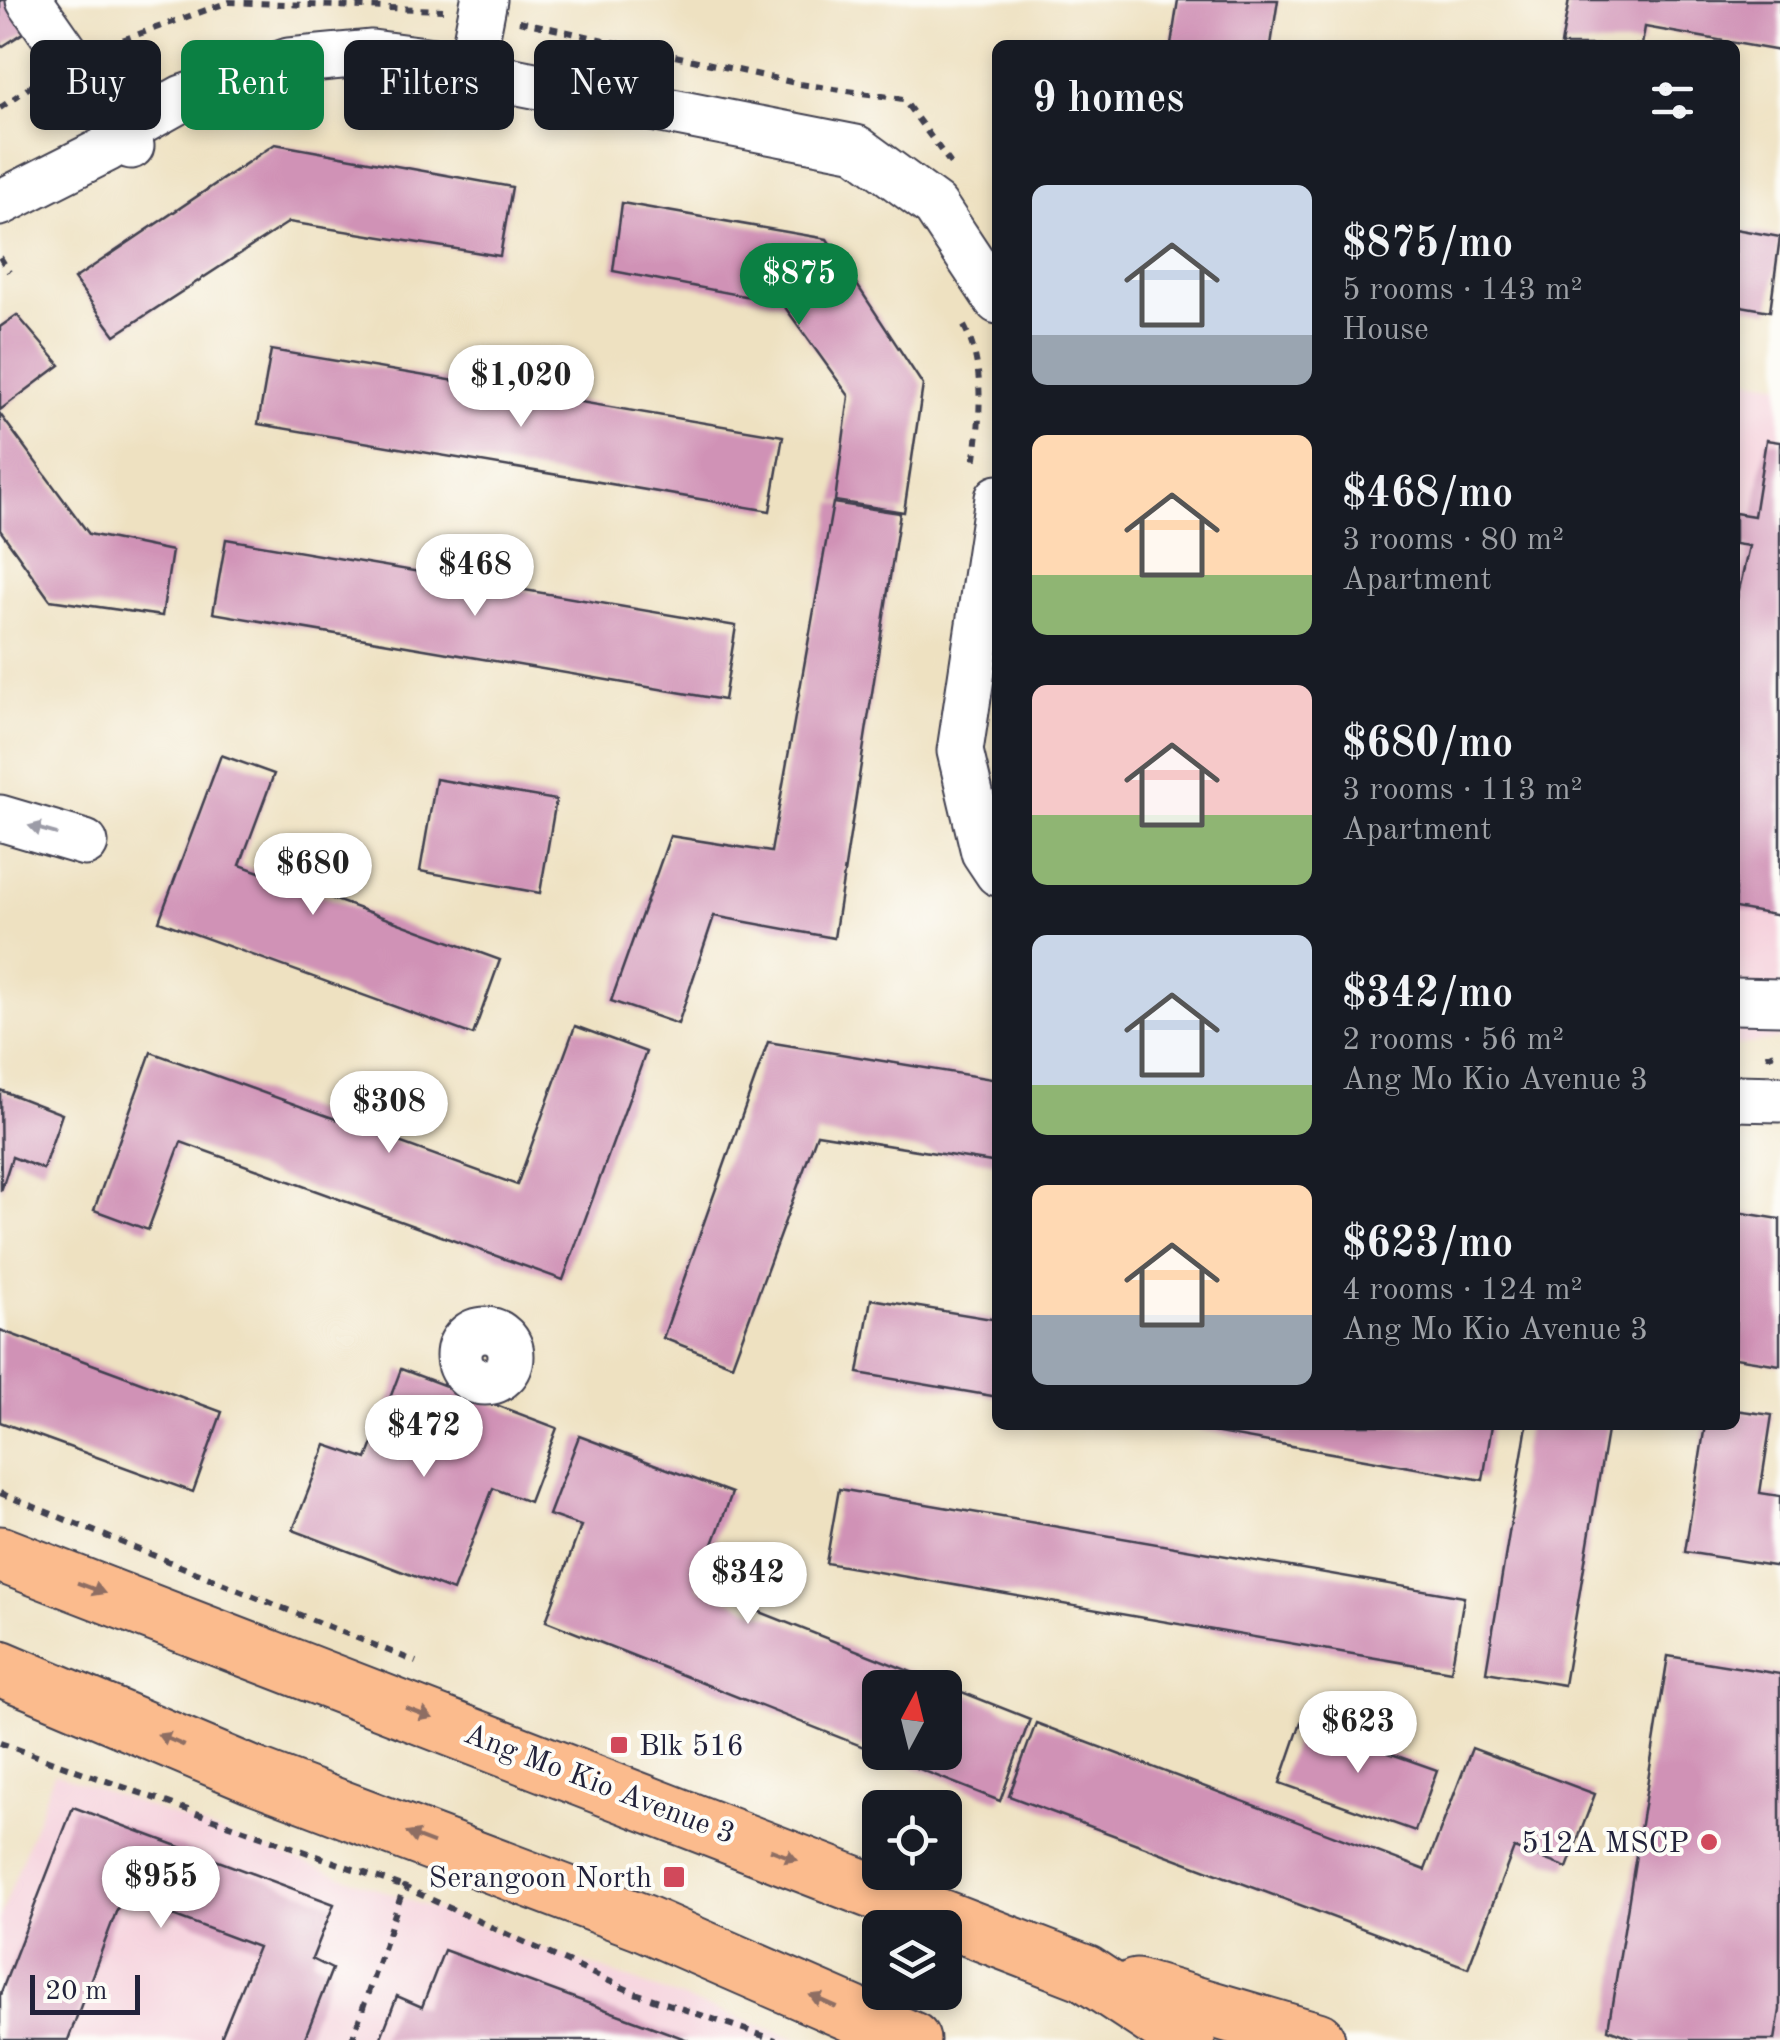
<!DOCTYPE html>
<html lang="en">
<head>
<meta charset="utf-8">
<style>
  body { margin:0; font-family:"Old Standard TT",serif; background:#20242c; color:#f1f3f6; height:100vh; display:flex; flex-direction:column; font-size:38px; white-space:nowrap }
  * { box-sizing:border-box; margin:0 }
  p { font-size:32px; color:#9ea1a6 }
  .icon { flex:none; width:55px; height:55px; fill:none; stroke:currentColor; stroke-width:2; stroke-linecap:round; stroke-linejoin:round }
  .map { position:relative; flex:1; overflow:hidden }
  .details { position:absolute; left:992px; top:40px; width:748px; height:1390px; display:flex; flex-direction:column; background:#171b24; border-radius:15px; box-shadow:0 5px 15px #0003 }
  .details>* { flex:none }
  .top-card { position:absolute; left:30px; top:40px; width:812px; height:90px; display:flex; gap:20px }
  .needle { width:65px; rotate:7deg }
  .fabs { position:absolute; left:862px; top:1670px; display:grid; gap:20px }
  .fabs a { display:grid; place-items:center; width:100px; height:100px; border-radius:15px; background:#171b24; box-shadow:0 5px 15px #0003; font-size:50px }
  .scale { position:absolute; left:30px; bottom:25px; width:110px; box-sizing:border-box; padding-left:10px; border:5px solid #22223b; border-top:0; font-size:28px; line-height:35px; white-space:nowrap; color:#22223b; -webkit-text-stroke:8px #fdfcf7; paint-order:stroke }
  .price { position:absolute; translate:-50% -85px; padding:0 22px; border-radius:35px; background:#fff; color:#222; font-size:32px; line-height:65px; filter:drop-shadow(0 2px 5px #0008) }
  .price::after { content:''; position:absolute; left:50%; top:60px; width:30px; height:22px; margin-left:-15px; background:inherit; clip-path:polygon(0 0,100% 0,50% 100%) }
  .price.on { background:#0b8043; color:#fff }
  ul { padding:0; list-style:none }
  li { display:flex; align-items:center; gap:30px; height:250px; padding:0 40px }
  li span { display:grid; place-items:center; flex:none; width:280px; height:200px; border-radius:15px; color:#555 }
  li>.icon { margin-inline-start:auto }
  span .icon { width:120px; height:120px; fill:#fffc; stroke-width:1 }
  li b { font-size:42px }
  h2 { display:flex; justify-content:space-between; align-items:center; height:120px; padding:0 40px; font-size:42px }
  .chip { padding:0 35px; border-radius:15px; background:#171b24; box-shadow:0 5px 15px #0003; font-size:35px; line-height:90px }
  .chip.on { background:#0b8043; color:#fff }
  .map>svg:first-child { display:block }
  .built { fill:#f5cfdb }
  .building { fill:#d092b6; fill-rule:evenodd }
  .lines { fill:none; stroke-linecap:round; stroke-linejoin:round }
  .minor-casing { stroke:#413f4f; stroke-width:49 }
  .highway-casing { stroke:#413f4f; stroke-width:59 }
  .path { stroke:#413f4f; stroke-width:6; stroke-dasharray:8 8; stroke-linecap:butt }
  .minor { stroke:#fff; stroke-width:45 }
  .highway { stroke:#fbbb8d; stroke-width:55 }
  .oneway { fill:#9c9ca7 }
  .oneway2 { fill:#8e6e64 }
  .poi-dot { fill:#d1495b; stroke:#fdfcf7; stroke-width:4 }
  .labels { text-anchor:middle; stroke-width:8; stroke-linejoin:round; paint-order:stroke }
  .poi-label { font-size:30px; fill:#22223b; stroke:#fdfcf7; text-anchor:end }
  .street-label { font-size:30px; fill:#22223b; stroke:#fdfcf7 }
</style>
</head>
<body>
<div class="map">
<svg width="1780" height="2040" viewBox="0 0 1780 2040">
  <rect width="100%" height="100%" fill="#fdfcf7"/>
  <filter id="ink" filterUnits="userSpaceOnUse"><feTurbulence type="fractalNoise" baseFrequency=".01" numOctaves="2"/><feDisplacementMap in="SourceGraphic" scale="20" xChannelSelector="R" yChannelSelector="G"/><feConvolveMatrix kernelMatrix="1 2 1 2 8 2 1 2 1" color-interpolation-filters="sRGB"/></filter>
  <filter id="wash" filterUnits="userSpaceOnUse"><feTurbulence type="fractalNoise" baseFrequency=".0048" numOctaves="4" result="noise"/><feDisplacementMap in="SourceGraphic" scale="40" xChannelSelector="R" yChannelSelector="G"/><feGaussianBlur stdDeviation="2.25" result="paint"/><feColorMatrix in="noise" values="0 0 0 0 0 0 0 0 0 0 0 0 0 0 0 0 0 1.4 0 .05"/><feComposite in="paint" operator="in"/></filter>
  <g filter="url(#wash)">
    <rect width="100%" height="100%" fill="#eee1c1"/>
    <g class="built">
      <polygon points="1735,376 1780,384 1780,1039 1735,1046"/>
      <polygon points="54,1773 799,2040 0,2040 0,1918"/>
    </g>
    <g id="blocks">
      <g class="building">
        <polygon points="0,0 8,0 28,30 0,48"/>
        <polygon points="1178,0 1278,0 1271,45 1171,45"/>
        <polygon points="1569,0 1780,0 1780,51 1645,27 1642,45 1561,45"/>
        <polygon points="275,144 512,187 500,256 289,222 115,335 74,279"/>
        <polygon points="622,203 827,239 923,385 904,512 835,501 849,396 782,303 613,271"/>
        <polygon points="1735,229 1780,237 1770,311 1735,305"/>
        <polygon points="17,315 60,365 0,410 0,327"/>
        <polygon points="271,350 783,436 770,511 258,424"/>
        <polygon points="0,414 89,534 172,551 162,616 50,600 0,530"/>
        <polygon points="1766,440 1780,442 1780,916 1735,908 1735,608 1749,546 1735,544 1735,513 1754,516"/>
        <polygon points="833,503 900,513 834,938 714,916 678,1024 611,1001 670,836 771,852"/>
        <polygon points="226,539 736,626 724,700 213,613"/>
        <polygon points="221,755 274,774 240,865 500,960 473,1035 159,921"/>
        <polygon points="436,779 556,800 540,893 420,871"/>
        <polygon points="575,1026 646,1052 563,1280 181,1142 148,1230 94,1210 151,1052 517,1185"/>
        <polygon points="768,1042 998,1080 998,1163 817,1134 732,1365 663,1338"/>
        <polygon points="0,1090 62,1114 43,1169 12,1157 1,1191"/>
        <polygon points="1737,1212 1780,1219 1780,1365 1735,1358"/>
        <polygon points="871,1299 998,1320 998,1397 858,1373"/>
        <polygon points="0,1330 222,1412 193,1492 0,1422"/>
        <polygon points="401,1369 557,1428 529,1502 493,1488 453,1591 293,1530 326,1445 367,1459"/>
        <polygon points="1735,1410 1772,1415 1760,1493 1780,1496 1780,1567 1685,1552 1705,1425 1735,1425"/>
        <polygon points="1174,1425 1492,1425 1483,1480"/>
        <polygon points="1527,1425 1608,1425 1564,1685 1486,1672"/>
        <path d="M579,1436L732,1493L697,1587L1030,1719L1000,1801L546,1621L581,1526L549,1515ZM880,1688H945V1752H880Z"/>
        <polygon points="839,1489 1464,1597 1451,1671 826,1563"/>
        <polygon points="1668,1656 1780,1674 1780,2010 1775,2040 1637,2040 1608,2029"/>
        <polygon points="1301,1722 1437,1770 1415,1831 1280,1783"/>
        <polygon points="1036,1723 1425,1870 1472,1748 1595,1794 1567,1868 1514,1848 1468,1968 1009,1796"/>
        <polygon points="73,1807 334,1904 312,1959 332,1969 304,2040 220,2040 258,1947 122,1896 68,2040 0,2040 0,1995"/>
        <polygon points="444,1950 688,2040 380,2040 397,1996 422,2007"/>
      </g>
    </g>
  </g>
  <g filter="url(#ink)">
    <use href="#blocks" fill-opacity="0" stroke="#413f4f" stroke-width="2.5"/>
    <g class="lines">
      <g class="minor-casing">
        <g id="minor">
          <polyline points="29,0 131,146"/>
          <polyline points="468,81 484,0"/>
          <polyline points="0,203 107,149 124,131 183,98 289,61 372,53 471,66 488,76 856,148 935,206 998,301"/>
          <polyline points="998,498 960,751 984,852 998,873"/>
          <polyline points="0,818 85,843"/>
          <polyline points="1735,1001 1780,1002"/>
          <polyline points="1735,1098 1780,1099"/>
          <circle cx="485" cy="1356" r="26"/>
        </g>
      </g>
      <g class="highway-casing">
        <g id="highway">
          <polyline points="0,1554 1085,1973 1187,2040"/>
          <polyline points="0,1668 253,1775 642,1922 912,2040"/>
          <polyline points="1136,1987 1317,2040"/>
        </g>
      </g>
      <g class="path">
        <polyline points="519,21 800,84 903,99 951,164"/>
        <polyline points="108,45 229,2 443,10"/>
        <polyline points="0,108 40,80"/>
        <polyline points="0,257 9,272"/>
        <path d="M964,326C986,367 980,420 974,465"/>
        <polyline points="1766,1056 1780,1051"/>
        <polyline points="0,1493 416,1662"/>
        <polyline points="0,1743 404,1887"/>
        <polyline points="352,2040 404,1887 635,1993 776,2040"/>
      </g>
      <use href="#minor" class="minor"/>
      <use href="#highway" class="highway"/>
    </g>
    <defs><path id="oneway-solid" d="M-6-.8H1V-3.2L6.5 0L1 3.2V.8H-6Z" transform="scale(2.5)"/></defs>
    <use class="oneway" href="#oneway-solid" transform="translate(43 830) rotate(-164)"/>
    <g class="oneway2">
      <use href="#oneway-solid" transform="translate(91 1588) rotate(21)"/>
      <use href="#oneway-solid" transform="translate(419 1713) rotate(21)"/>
      <use href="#oneway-solid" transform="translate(171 1740) rotate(-157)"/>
      <use href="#oneway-solid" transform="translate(420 1838) rotate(-159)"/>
      <use href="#oneway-solid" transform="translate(784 1855) rotate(21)"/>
      <use href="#oneway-solid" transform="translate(823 2001) rotate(-156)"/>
    </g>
  </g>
  <g class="poi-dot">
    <rect x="609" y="1735" width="20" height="20" rx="5"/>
    <circle cx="1709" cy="1842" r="10"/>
    <rect x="662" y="1865" width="24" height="24" rx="5"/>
  </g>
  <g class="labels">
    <g class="poi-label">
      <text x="639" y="1755" text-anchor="start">Blk 516</text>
      <text x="1689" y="1852">512A MSCP</text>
      <text x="652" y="1887">Serangoon North</text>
    </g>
    <g class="street-label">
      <text transform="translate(600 1783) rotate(21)" y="10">Ang Mo Kio Avenue 3</text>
    </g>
  </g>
</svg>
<div class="fabs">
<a><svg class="needle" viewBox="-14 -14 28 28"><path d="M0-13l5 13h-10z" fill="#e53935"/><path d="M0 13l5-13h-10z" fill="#9ea1a6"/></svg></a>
<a><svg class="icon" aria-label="locate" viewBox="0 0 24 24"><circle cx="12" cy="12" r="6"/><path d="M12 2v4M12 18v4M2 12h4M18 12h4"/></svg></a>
<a><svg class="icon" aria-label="layers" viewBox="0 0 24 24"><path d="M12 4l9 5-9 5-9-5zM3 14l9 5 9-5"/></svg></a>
</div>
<div class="scale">20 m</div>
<b class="price on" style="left:799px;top:328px">$875</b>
<b class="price" style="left:521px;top:430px">$1,020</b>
<b class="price" style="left:475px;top:619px">$468</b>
<b class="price" style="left:313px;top:918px">$680</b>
<b class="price" style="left:389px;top:1156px">$308</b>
<b class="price" style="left:424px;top:1480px">$472</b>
<b class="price" style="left:748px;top:1627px">$342</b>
<b class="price" style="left:1358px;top:1776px">$623</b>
<b class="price" style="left:161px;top:1931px">$955</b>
<div class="top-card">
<a class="chip">Buy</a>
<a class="chip on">Rent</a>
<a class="chip">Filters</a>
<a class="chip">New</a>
</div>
<section class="details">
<h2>9 homes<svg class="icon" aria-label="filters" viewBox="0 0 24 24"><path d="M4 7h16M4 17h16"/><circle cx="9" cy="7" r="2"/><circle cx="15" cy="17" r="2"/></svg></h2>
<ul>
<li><span style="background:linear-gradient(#c9d6e8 75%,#9aa5b1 0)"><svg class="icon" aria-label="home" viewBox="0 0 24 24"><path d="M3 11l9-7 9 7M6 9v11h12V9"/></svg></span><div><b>$875/mo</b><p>5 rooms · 143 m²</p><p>House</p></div></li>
<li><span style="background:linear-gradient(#ffd9b3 70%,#8fb573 0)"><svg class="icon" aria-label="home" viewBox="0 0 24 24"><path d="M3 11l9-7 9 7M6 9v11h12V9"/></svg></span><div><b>$468/mo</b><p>3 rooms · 80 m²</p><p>Apartment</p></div></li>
<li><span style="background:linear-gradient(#f6c9c9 65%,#8fb573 0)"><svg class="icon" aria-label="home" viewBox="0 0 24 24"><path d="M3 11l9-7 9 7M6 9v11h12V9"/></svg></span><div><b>$680/mo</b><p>3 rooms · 113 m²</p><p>Apartment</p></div></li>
<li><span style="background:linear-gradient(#c9d6e8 75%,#8fb573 0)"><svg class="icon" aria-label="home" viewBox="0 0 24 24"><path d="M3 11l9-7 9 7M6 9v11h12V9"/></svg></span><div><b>$342/mo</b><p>2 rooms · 56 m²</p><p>Ang Mo Kio Avenue 3</p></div></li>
<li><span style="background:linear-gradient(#ffd9b3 65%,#9aa5b1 0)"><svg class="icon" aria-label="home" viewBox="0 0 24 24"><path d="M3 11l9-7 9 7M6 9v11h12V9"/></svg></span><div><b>$623/mo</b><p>4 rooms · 124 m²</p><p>Ang Mo Kio Avenue 3</p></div></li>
</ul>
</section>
</div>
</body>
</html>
